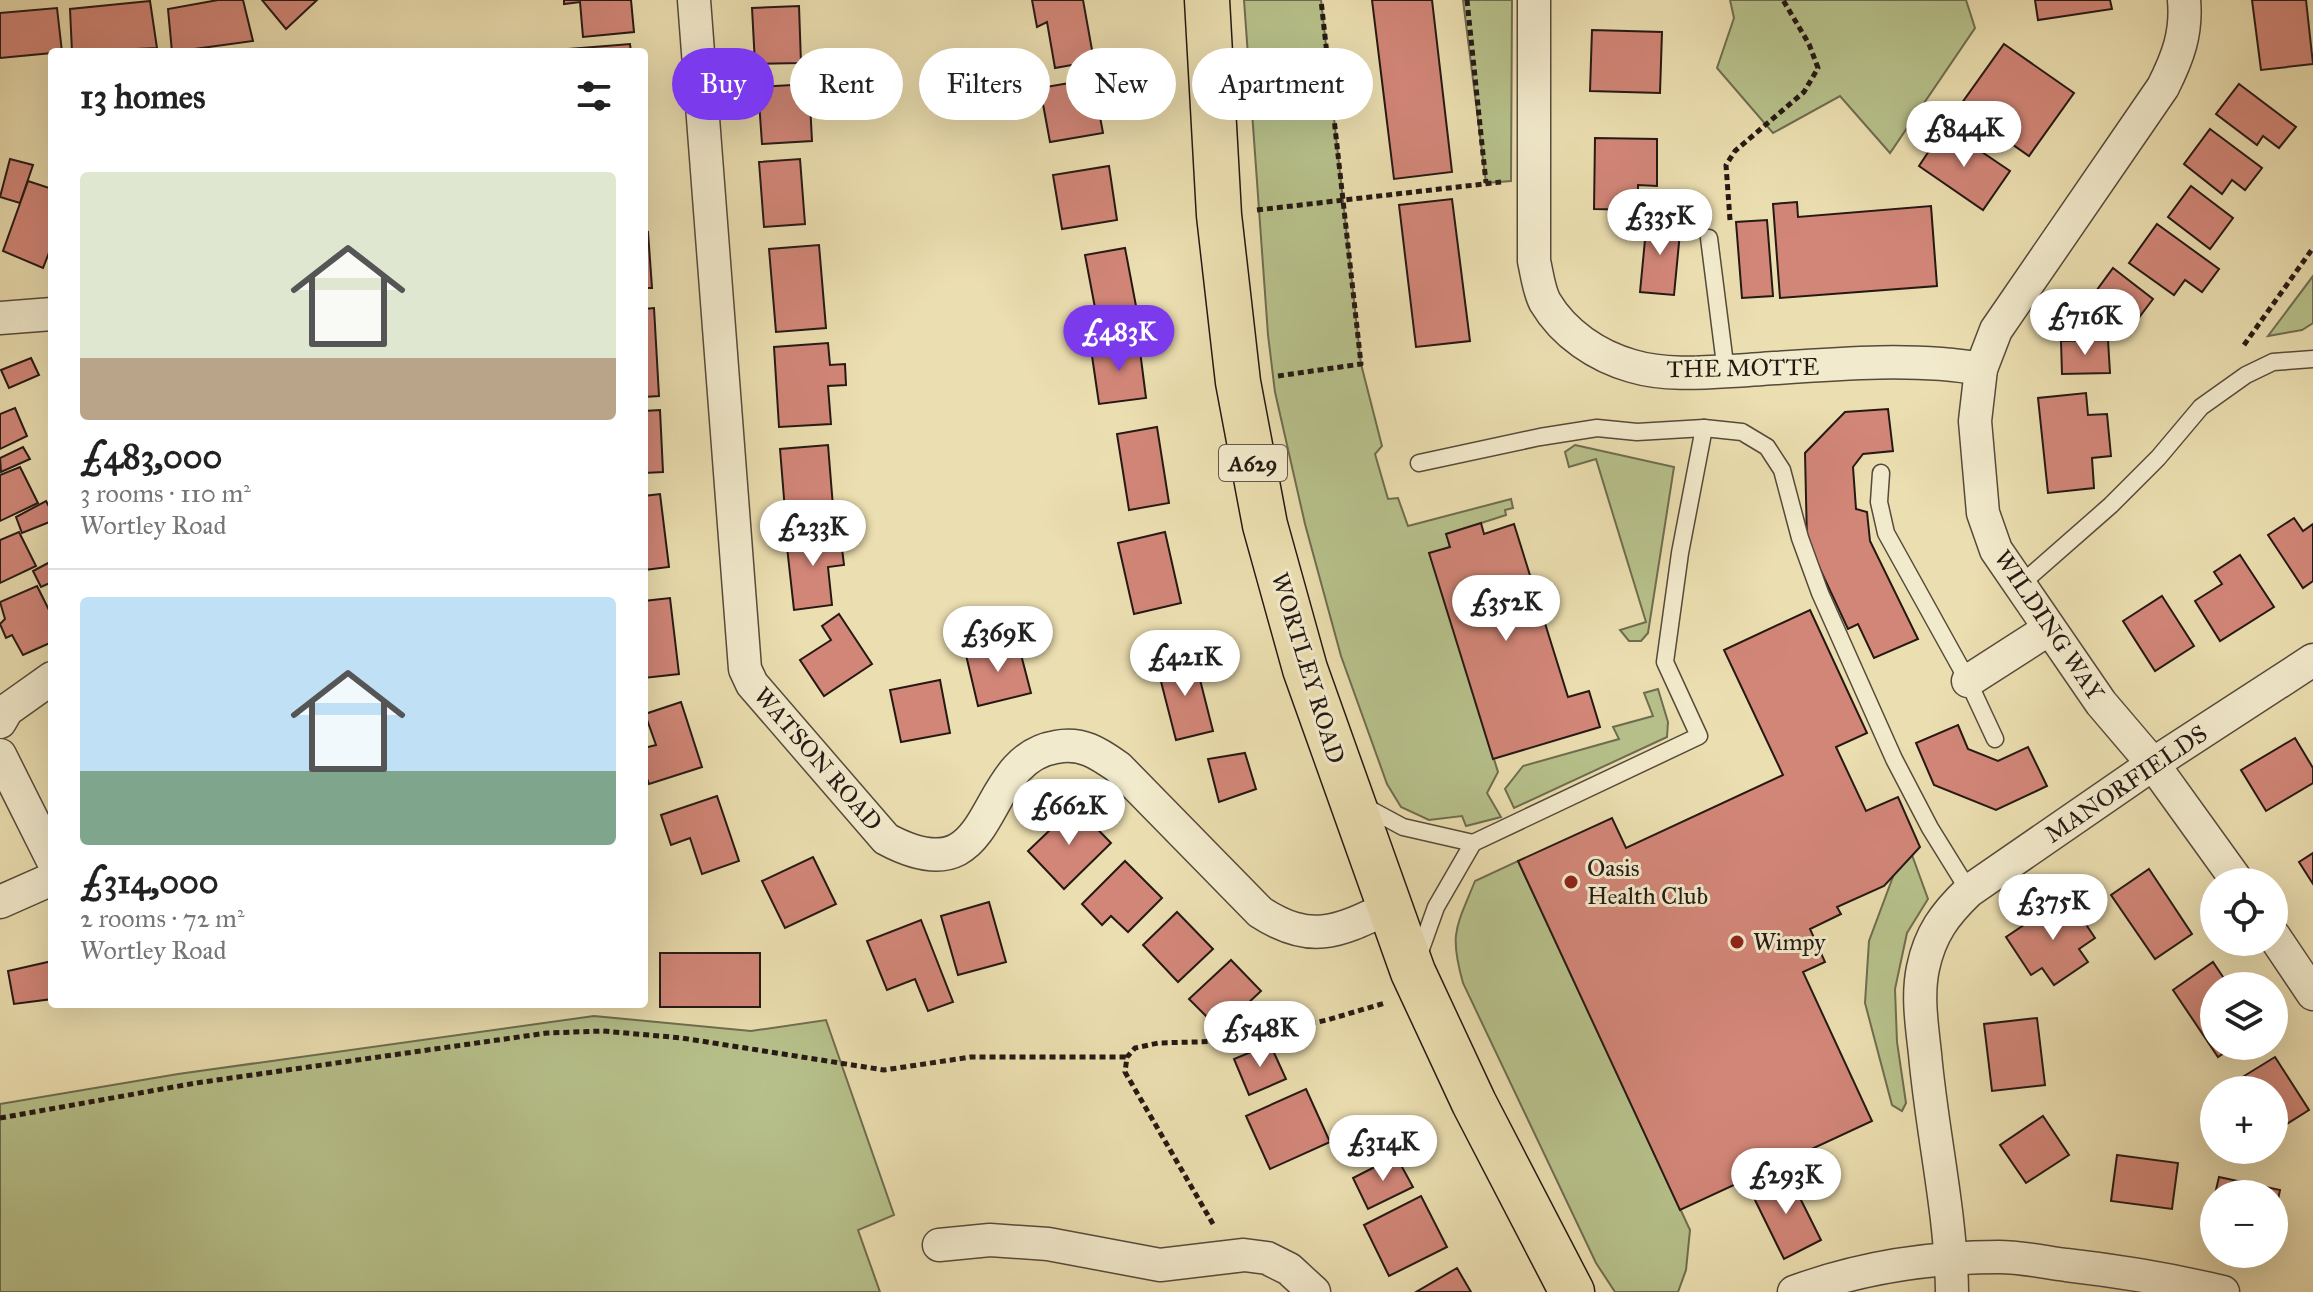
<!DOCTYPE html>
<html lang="en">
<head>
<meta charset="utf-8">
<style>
  body { margin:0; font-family:"IM FELL Great Primer",serif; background:#f2f2f2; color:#222; height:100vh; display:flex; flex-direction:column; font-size:30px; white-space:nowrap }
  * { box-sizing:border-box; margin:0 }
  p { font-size:26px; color:#767676 }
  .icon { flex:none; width:44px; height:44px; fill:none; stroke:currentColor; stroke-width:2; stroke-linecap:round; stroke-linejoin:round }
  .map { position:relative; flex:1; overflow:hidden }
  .details { position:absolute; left:48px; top:48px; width:600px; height:960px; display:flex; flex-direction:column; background:#fff; border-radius:8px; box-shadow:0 8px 32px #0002 }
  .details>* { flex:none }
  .guide { position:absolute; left:672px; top:48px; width:760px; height:72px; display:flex; gap:16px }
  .controls { position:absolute; left:2200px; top:868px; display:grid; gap:16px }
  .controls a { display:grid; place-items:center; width:88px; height:88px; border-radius:50%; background:#fff; box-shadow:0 8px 32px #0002; font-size:40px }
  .price { position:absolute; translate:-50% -68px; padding:0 18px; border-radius:28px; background:#fff; color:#222; font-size:26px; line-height:52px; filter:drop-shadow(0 2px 4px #0008) }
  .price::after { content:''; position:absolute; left:50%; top:48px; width:24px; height:18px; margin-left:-12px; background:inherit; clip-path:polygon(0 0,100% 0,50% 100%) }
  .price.on { background:#7c3aed; color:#fff }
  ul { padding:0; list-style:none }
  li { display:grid; align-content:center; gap:16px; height:424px; padding:0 32px }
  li+li { border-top:2px solid #e0e0e0 }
  li span { display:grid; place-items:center; height:248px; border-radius:8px; color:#555 }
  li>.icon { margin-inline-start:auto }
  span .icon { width:144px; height:144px; fill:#fffc; stroke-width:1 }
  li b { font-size:34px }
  h2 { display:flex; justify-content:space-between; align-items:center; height:96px; padding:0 32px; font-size:34px }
  .chip { padding:0 28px; border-radius:36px; background:#fff; box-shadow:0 8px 32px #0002; font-size:28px; line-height:72px }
  .chip.on { background:#7c3aed; color:#fff }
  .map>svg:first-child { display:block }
  .green { fill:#b7c18b; stroke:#6e6d50; stroke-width:2 }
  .building { fill:#d28678; stroke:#251914; stroke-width:2 }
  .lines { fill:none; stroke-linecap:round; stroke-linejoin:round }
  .service-casing { stroke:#564a3b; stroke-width:19 }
  .minor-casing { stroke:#564a3b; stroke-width:35 }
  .primary-casing { stroke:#251914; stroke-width:47 }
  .path { stroke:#251914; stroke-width:5; stroke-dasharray:6 4; stroke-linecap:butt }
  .service { stroke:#f2eacc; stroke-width:16 }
  .minor { stroke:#f2eacc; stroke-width:32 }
  .primary { stroke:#ebdeb0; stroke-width:44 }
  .poi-dot { fill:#8f2418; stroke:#f2eacc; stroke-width:3 }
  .labels { text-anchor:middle; stroke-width:6; stroke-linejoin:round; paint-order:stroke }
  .shield { fill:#f2eacc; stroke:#62584b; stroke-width:2 }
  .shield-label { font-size:22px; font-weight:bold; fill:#251914 }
  .street-label { font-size:24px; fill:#251914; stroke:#f2eacc }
  .poi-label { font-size:24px; fill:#251914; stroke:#f2eacc; text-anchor:start }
</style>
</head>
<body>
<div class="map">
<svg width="2313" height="1292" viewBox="0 0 2313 1292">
  <rect width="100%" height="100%" fill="#ebdeb0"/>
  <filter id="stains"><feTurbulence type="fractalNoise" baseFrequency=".0025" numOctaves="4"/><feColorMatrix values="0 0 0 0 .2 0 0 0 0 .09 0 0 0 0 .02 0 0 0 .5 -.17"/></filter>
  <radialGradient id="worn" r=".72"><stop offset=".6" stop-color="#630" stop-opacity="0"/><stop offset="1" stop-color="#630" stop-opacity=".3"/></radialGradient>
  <g class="green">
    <polygon points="1244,0 1321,0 1361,364 1382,446 1375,454 1388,499 1398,498 1408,526 1511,499 1513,508 1505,510 1506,515 1447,534 1450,547 1430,554 1498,772 1487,793 1501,817 1466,826 1462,816 1429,820 1401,807 1387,784 1341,656 1305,524 1275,392 1268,335"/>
    <polygon points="1463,0 1512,0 1511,181 1486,183"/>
    <polygon points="1730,0 1966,0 1975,28 1890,153 1840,96 1773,133 1717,68 1734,18"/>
    <polygon points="2313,276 2313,323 2302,330 2268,336"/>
    <polygon points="1575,445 1674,467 1648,633 1641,641 1629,641 1620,630 1646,622 1596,459 1569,467 1565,452"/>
    <polygon points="1658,689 1668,722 1667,737 1514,808 1505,789 1523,766 1619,739 1613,727 1653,716 1644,693"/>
    <polygon points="1912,855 1928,899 1907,933 1895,989 1897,1042 1906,1103 1902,1111 1892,1105 1865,1003 1869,941 1894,874"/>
    <path d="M1518,861L1690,1230L1686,1270L1678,1292H1615L1596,1263L1463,983C1449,933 1456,928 1475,881Z"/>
    <polygon points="594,1016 751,1031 826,1020 894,1215 858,1230 880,1292 0,1292 0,1104 178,1074"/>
  </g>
  <g class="building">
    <polygon points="218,0 243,0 253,41 172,52 168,9"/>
    <polygon points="262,0 317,0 286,29"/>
    <polygon points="564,0 631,0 634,32 583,37 580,2 564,4"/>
    <polygon points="1032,0 1083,0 1094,61 1055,68 1047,22 1037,27"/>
    <polygon points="1372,0 1432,0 1452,172 1394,179"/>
    <polygon points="2035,0 2110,0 2112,9 2038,20"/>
    <polygon points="2252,0 2306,0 2313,64 2261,70"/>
    <polygon points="150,1 157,48 72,52 70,9"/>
    <polygon points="799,6 801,63 755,64 752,8"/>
    <polygon points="57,8 62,52 0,58 0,13"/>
    <polygon points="1592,30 1662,32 1660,93 1590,91"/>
    <polygon points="630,44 631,52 569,52 569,49"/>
    <polygon points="2004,44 2074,93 2029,156 1959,107"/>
    <polygon points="1093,79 1103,133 1050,142 1040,88"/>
    <polygon points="809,84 812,141 762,144 758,87"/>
    <polygon points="2239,84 2296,127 2279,148 2263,136 2257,145 2216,114"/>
    <polygon points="1945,127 2010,171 1983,210 1919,166"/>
    <polygon points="2210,129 2262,168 2245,190 2232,180 2222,194 2184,164"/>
    <polygon points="1595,138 1657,139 1657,186 1638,185 1638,210 1594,209"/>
    <polygon points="10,159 33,165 20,203 0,197"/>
    <polygon points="800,159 805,224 764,227 759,162"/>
    <polygon points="1109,166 1117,220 1062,229 1053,175"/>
    <polygon points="52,175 52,245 43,268 3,251 28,181 49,188"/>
    <polygon points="2191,186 2233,218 2210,249 2168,217"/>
    <polygon points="1452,199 1470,341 1416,347 1399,205"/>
    <polygon points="1797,202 1798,217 1931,206 1937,286 1780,298 1773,204"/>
    <polygon points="1647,219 1681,222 1674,295 1640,292"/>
    <polygon points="1767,220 1773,296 1742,298 1736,222"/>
    <polygon points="2157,224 2219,269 2202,292 2185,280 2174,295 2129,263"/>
    <polygon points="648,232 652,288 644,288 644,233"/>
    <polygon points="819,245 826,328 776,332 769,249"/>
    <polygon points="1125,248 1136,306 1096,313 1085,255"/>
    <polygon points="2113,268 2153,299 2131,328 2091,298"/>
    <polygon points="654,308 659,396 644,397 644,309"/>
    <polygon points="2108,340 2110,373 2062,374 2061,341"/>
    <polygon points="828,343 830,365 845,364 846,385 828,386 831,424 779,427 774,347"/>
    <polygon points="1139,343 1146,398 1099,404 1091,349"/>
    <polygon points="31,358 39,375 9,388 1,370"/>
    <polygon points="2086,393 2088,415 2107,414 2111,456 2092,458 2094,488 2048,493 2038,398"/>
    <polygon points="15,408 27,436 0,449 0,414"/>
    <polygon points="1888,409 1893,451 1863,454 1853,467 1856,509 1867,512 1870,541 1918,639 1874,658 1858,624 1848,629 1807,541 1805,453 1845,412"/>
    <polygon points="660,410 663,472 644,473 644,411"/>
    <polygon points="1157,427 1169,503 1129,510 1117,434"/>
    <polygon points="828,445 834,519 786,523 780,449"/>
    <polygon points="23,447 30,459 1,472 0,458"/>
    <polygon points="20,467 38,503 0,521 0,475"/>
    <polygon points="660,494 669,567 644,570 644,496"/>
    <polygon points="46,501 52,512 52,521 22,533 16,517"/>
    <polygon points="2294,518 2303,531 2313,524 2313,581 2303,588 2268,535"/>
    <polygon points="1481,523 1484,534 1514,524 1568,697 1589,691 1600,727 1493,759 1429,553 1450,547 1446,534"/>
    <polygon points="19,532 36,566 0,583 0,540"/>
    <polygon points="840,532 844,565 828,567 832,605 794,610 786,538"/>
    <polygon points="1165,532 1181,603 1134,614 1118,543"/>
    <polygon points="2240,555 2274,607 2220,641 2195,601 2222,584 2214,572"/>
    <polygon points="52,561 52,582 41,587 33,571"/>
    <polygon points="37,586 52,616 52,642 23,655 12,635 6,638 0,624 5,619 0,602"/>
    <polygon points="2162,596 2194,646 2155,671 2123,621"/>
    <polygon points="670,598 679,674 644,678 644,601"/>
    <polygon points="1810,610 1867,733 1836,747 1866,811 1898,797 1920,847 1884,886 1837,907 1841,914 1810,929 1825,962 1803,972 1872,1121 1680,1210 1518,861 1612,818 1626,848 1783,775 1724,650"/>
    <polygon points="839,614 872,664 824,696 800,660 831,640 822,626"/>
    <polygon points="1018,643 1031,693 978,706 966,655"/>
    <polygon points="1194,656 1213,731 1176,740 1157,666"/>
    <polygon points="940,680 950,733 901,742 890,690"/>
    <polygon points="681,702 702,767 649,784 644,770 644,748 656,745 645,714"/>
    <polygon points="1958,725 1968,749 1998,761 2028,747 2047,786 1996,810 1934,785 1916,743"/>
    <polygon points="2295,738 2313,768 2313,783 2266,811 2241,770"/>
    <polygon points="1245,753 1256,789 1219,802 1208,759"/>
    <polygon points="717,796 739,861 702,874 690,838 671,845 661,815"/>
    <polygon points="1075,806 1111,843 1064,889 1028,851"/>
    <polygon points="2313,853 2313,884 2299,862"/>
    <polygon points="813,857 836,904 785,928 762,881"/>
    <polygon points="1125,861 1162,898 1128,932 1111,916 1102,925 1082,904"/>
    <polygon points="2149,869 2192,934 2155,959 2111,895"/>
    <polygon points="2067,896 2095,938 2079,949 2088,962 2054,985 2042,968 2031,975 2006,937"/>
    <polygon points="989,902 1006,962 958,975 941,916"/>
    <polygon points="1177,912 1213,949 1178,982 1143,945"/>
    <polygon points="921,920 953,1002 928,1011 915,979 887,990 867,941"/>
    <rect x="660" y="953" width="100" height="54"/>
    <polygon points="1231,960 1261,991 1229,1021 1218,1010 1209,1019 1189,999"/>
    <polygon points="52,961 52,999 14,1004 8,971"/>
    <polygon points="2213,962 2229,986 2214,986 2214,1046 2234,1046 2218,1057 2173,990"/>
    <polygon points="2037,1018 2045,1085 1992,1091 1984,1024"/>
    <polygon points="1270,1044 1286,1079 1249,1095 1234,1059"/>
    <polygon points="2275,1057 2309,1110 2274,1132 2274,1090 2223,1089"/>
    <polygon points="1306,1089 1330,1142 1270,1169 1246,1116"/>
    <polygon points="2043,1116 2069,1155 2026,1183 2000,1145"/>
    <polygon points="2117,1155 2178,1163 2172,1209 2111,1201"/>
    <polygon points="1396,1156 1413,1187 1368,1209 1353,1178"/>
    <polygon points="1788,1174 1821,1240 1784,1259 1751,1192"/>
    <polygon points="2219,1177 2280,1190 2274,1219 2274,1194 2215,1194"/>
    <polygon points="1421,1196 1447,1247 1389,1276 1364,1225"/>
    <polygon points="1457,1268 1471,1292 1416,1292"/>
  </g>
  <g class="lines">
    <g class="service-casing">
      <g id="service">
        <polyline points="1709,238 1726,372"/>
        <polyline points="1419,463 1540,437 1597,428 1637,432 1704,428 1742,432 1767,447 1782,470 1800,538 1820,593 1894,759 1930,828 1969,891"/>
        <polyline points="1881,473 1879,502 1886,533 1968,681 1995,739"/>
        <polyline points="2020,585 2111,505 2158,458 2201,407 2246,375 2273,362 2313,359"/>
        <polyline points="1362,805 1403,827 1473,843"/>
        <polyline points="1417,960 1436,907 1473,843 1699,736 1665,662 1680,553 1704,428"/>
      </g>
    </g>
    <g class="minor-casing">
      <g id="minor">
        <path d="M694,0L745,669L752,684L886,839C1002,901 974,760 1056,747C1082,742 1098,753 1118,767L1260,912C1311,945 1337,932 1388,908"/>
        <path d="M1534,0V261C1537,274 1539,291 1545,302C1564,334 1597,356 1632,366C1669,377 1710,372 1748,370C1821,365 1910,356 1981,369"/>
        <path d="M2184,0C2187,33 2178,57 2163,87L1996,330L1981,369L1975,421L1983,513L1996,550L2101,703L2153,764L2238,882"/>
        <polyline points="0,318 52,314"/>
        <polyline points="1968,681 2049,629"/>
        <polyline points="0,722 7,710 52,678"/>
        <polyline points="0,755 52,859"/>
        <polyline points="0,902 52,879"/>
        <polyline points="2274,936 2313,994"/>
        <polyline points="939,1245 990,1240 1048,1244 1160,1265 1244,1255 1267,1258 1289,1269 1314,1292"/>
        <path d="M1794,1292C1859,1268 1930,1257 1999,1257C2021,1257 2044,1262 2066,1265C2119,1271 2172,1280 2223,1292"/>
        <path d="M1952,1292C1951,1212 1932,1133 1925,1054C1922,1026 1917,996 1923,968C1930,934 1945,914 1969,891L2153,764L2313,660"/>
      </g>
    </g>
    <g class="primary-casing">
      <polyline id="primary" points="1207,0 1219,215 1238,382 1265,525 1305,669 1413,972 1474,1103 1572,1292"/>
    </g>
    <g class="path">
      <polyline points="1467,0 1486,183"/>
      <polyline points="1257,210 1501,182"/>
      <polyline points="1730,220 1726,165 1735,151 1804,92 1818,68 1809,44 1783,0"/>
      <polyline points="2244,345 2313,248"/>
      <polyline points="1278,376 1361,364 1321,0"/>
      <polyline points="0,1118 196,1083 547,1033 603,1031 682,1038 884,1070 971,1057 1127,1057"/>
      <polyline points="1213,1224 1125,1072 1127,1057 1135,1048 1158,1043 1230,1041 1327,1020 1385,1003"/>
    </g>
    <use href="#service" class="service"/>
    <use href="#minor" class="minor"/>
    <use href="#primary" class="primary"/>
  </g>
  <g class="poi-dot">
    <circle cx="1571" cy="882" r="8"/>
    <circle cx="1737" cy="942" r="8"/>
  </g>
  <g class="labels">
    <rect class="shield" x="1219" y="445" width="68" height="36" rx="6"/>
    <g class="shield-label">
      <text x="1253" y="471">A629</text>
    </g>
    <g class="street-label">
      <text transform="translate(1743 368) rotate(-1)" y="8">THE MOTTE</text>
      <text transform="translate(2049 625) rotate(56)" y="8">WILDING WAY</text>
      <text transform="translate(1308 668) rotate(73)" y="8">WORTLEY ROAD</text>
      <text transform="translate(818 759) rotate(49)" y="8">WATSON ROAD</text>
      <text transform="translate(2126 784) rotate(-34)" y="8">MANORFIELDS</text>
    </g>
    <g class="poi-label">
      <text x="1587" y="876">Oasis<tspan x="1587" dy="28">Health Club</tspan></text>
      <text x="1753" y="950">Wimpy</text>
    </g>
  </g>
  <rect width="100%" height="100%" filter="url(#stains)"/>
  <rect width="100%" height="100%" fill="url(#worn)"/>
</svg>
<div class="controls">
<a><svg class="icon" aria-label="locate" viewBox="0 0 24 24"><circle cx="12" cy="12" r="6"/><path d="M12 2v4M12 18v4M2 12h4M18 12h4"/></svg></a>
<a><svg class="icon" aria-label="layers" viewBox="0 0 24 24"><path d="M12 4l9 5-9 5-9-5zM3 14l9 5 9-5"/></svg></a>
<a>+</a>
<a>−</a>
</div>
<b class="price" style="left:1964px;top:169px">£844K</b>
<b class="price" style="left:1660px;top:257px">£335K</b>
<b class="price" style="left:2085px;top:357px">£716K</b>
<b class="price on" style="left:1119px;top:373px">£483K</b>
<b class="price" style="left:813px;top:568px">£233K</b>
<b class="price" style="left:1506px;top:643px">£352K</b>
<b class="price" style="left:998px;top:674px">£369K</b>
<b class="price" style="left:1185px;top:698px">£421K</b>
<b class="price" style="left:1069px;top:847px">£662K</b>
<b class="price" style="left:2053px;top:942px">£375K</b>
<b class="price" style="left:1260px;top:1069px">£548K</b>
<b class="price" style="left:1383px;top:1183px">£314K</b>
<b class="price" style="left:1786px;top:1216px">£293K</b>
<div class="guide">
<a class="chip on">Buy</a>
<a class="chip">Rent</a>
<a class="chip">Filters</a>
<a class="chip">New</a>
<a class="chip">Apartment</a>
</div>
<section class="details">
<h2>13 homes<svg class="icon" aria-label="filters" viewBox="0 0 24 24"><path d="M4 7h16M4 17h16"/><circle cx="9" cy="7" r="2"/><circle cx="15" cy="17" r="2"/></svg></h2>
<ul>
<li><span style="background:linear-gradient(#dfe7d0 75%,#b9a48a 0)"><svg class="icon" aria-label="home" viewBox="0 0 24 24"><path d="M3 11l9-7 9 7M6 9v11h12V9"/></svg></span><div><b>£483,000</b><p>3 rooms · 110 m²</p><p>Wortley Road</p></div></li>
<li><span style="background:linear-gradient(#bfe0f5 70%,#7fa58c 0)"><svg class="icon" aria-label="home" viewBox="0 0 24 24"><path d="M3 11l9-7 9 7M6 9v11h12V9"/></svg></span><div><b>£314,000</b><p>2 rooms · 72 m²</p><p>Wortley Road</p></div></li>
</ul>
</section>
</div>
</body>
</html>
